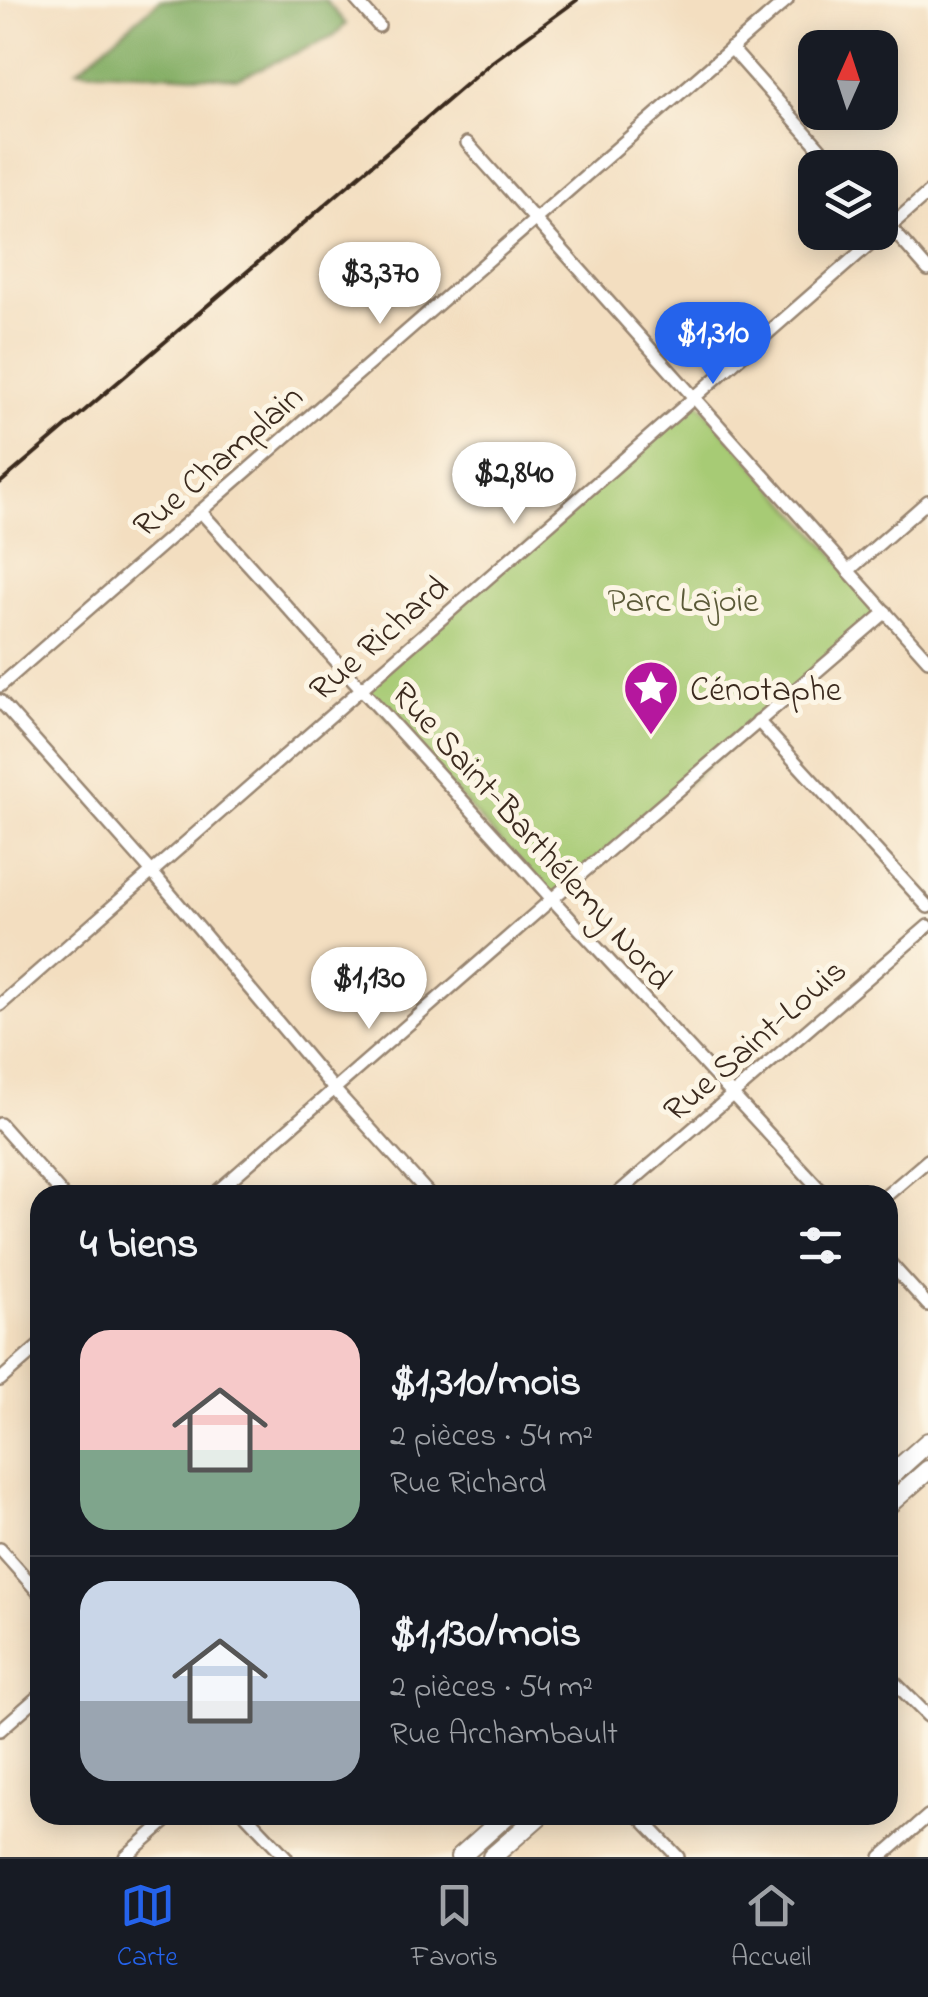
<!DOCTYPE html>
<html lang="fr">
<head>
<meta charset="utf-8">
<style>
  body { margin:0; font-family:"Indie Flower",sans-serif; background:#20242c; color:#f1f3f6; height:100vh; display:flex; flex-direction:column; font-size:38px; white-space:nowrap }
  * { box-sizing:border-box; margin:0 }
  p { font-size:32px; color:#9ea1a6 }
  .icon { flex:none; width:55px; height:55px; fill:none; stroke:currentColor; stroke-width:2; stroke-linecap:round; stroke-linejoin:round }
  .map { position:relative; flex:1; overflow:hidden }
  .drawer { position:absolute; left:30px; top:1185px; width:868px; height:640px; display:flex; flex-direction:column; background:#171b24; border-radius:30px; box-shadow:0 5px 25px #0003 }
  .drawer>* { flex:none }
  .needle { width:65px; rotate:3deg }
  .fabs { position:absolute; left:798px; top:30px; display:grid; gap:20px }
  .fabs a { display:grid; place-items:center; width:100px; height:100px; border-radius:20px; background:#171b24; box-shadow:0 5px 25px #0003; font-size:50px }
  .price { position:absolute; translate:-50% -85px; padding:0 22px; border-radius:35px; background:#fff; color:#222; font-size:32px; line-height:65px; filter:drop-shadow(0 2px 5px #0008) }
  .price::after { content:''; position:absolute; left:50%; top:60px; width:30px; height:22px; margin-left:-15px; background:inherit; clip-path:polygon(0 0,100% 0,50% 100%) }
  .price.active { background:#2563eb; color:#fff }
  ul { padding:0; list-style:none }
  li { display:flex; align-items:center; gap:30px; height:250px; padding:0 50px }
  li+li { border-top:2px solid #363941 }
  li span { display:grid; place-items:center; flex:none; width:280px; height:200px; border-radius:30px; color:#555 }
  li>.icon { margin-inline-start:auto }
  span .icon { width:120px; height:120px; fill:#fffc; stroke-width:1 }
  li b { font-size:42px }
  h2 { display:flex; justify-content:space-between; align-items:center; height:120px; padding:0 50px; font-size:42px }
  .menu { display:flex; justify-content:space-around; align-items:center; height:140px; border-top:2px solid #363941; background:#171b24; font-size:28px; color:#9ea1a6 }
  .menu a { display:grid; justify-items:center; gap:5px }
  .menu .active { color:#2563eb }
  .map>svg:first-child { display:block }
  .green { fill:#a7cb74; stroke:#717a49; stroke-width:2.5 }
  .forest { fill:#85af66; stroke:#606c42; stroke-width:2.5 }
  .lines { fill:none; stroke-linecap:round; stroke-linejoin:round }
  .minor-casing { stroke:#97846f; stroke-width:16 }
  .secondary-casing { stroke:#97846f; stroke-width:22 }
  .minor { stroke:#fff; stroke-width:11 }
  .secondary { stroke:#fff; stroke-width:18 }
  .rail { stroke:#3b2a1e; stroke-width:4 }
  .labels { text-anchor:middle; stroke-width:10; stroke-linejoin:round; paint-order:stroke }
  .street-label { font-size:35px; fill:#3b2a1e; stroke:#fcf5e5 }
  .park-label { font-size:35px; fill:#5b5a38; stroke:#fcf5e5 }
  .poi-label { font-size:35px; fill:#3b2a1e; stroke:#fcf5e5; text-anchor:start }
</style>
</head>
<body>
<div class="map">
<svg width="928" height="1857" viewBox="0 0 928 1857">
  <rect width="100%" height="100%" fill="#fcf5e5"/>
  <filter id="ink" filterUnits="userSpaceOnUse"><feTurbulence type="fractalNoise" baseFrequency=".01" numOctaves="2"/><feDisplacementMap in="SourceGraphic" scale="20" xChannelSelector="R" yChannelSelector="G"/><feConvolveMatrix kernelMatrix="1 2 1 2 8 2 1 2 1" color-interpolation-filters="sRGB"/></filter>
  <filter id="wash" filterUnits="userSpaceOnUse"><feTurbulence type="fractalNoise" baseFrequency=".0048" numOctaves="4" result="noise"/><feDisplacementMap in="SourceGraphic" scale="40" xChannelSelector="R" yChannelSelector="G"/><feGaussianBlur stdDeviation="2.25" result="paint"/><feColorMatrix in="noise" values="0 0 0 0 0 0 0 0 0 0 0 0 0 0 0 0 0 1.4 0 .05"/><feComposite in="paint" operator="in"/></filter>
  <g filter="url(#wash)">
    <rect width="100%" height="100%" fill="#f3dec0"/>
    <polygon class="green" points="694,397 886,612 552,899 361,688"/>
    <polygon class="forest" points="160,0 325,0 346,24 333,37 238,78 77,70"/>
  </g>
  <g filter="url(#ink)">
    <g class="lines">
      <g class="minor-casing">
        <g id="minor">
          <polyline points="356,0 379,26"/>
          <polyline points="731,48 837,168"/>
          <polyline points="467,143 928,660"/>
          <polyline points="880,215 928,270"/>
          <polyline points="200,511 552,899 825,1195"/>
          <polyline points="848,571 928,501"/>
          <polyline points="0,686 787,0"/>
          <polyline points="0,701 151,871 334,1089 430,1195"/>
          <polyline points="758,721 928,907"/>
          <polyline points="0,1005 928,193"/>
          <polyline points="0,1124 63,1195"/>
          <polyline points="213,1195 552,899 886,612"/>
          <polyline points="616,1195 928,926"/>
          <polyline points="887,1195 928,1160"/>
          <polyline points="888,1261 928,1305"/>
          <polyline points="0,1380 40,1345"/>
          <polyline points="0,1549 40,1594"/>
          <polyline points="888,1676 928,1716"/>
          <polyline points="0,1730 40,1695"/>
          <polyline points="246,1815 286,1857"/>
          <polyline points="638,1815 678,1857"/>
          <polyline points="125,1857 173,1815"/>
          <polyline points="881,1857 928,1816"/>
        </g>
      </g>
      <g class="secondary-casing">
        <g id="secondary">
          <polyline points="888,1478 928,1442"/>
          <polyline points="888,1505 928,1470"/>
          <polyline points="460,1857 507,1815"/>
          <polyline points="492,1857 540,1815"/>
        </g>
      </g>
      <use href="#minor" class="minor"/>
      <use href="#secondary" class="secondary"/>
      <polyline class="rail" points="0,483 492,62 577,0"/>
    </g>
  </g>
  <defs>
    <g id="sight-pin" transform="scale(2.875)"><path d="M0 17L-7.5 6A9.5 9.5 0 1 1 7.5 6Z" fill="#b5179e" stroke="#fcf5e5"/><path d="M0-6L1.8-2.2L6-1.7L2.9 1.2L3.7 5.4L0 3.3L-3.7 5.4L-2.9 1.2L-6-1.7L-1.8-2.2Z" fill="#fff"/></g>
  </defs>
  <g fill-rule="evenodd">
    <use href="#sight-pin" x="651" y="688"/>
  </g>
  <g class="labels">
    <g class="street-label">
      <text transform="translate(217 460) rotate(-41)" y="12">Rue Champlain</text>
      <text transform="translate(378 637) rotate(-41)" y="12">Rue Richard</text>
      <text transform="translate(533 835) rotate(48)" y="12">Rue Saint-Barthélemy Nord</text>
      <text transform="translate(754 1039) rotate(-41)" y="12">Rue Saint-Louis</text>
    </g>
    <g class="park-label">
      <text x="683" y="611">Parc Lajoie</text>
    </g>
    <g class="poi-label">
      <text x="690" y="700">Cénotaphe</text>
    </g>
  </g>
</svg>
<div class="fabs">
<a><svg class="needle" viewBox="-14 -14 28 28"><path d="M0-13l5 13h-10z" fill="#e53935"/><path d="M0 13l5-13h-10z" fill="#9ea1a6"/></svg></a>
<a><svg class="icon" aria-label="layers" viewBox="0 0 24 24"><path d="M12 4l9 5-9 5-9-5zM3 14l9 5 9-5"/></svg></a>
</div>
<b class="price" style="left:380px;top:327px">$3,370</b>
<b class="price active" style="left:713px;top:387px">$1,310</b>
<b class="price" style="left:514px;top:527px">$2,840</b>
<b class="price" style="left:369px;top:1032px">$1,130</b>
<section class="drawer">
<h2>4 biens<svg class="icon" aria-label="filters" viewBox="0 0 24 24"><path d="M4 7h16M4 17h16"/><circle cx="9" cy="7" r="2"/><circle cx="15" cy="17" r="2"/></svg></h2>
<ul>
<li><span style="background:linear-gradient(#f6c9c9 60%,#7fa58c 0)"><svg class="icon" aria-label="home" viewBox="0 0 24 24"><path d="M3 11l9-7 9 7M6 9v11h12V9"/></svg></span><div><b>$1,310/mois</b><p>2 pièces · 54 m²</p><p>Rue Richard</p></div></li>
<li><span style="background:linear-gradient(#c9d6e8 60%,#9aa5b1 0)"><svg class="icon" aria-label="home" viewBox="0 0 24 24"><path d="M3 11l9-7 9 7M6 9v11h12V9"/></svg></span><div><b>$1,130/mois</b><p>2 pièces · 54 m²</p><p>Rue Archambault</p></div></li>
</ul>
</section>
</div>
<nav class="menu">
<a class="active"><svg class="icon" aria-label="map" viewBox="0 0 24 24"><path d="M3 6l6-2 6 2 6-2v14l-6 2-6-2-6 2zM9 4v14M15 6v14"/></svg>Carte</a>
<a><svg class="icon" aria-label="saved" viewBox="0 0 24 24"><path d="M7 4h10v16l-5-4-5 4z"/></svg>Favoris</a>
<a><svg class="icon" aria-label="home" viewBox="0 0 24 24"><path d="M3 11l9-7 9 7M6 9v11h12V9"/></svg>Accueil</a>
</nav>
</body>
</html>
